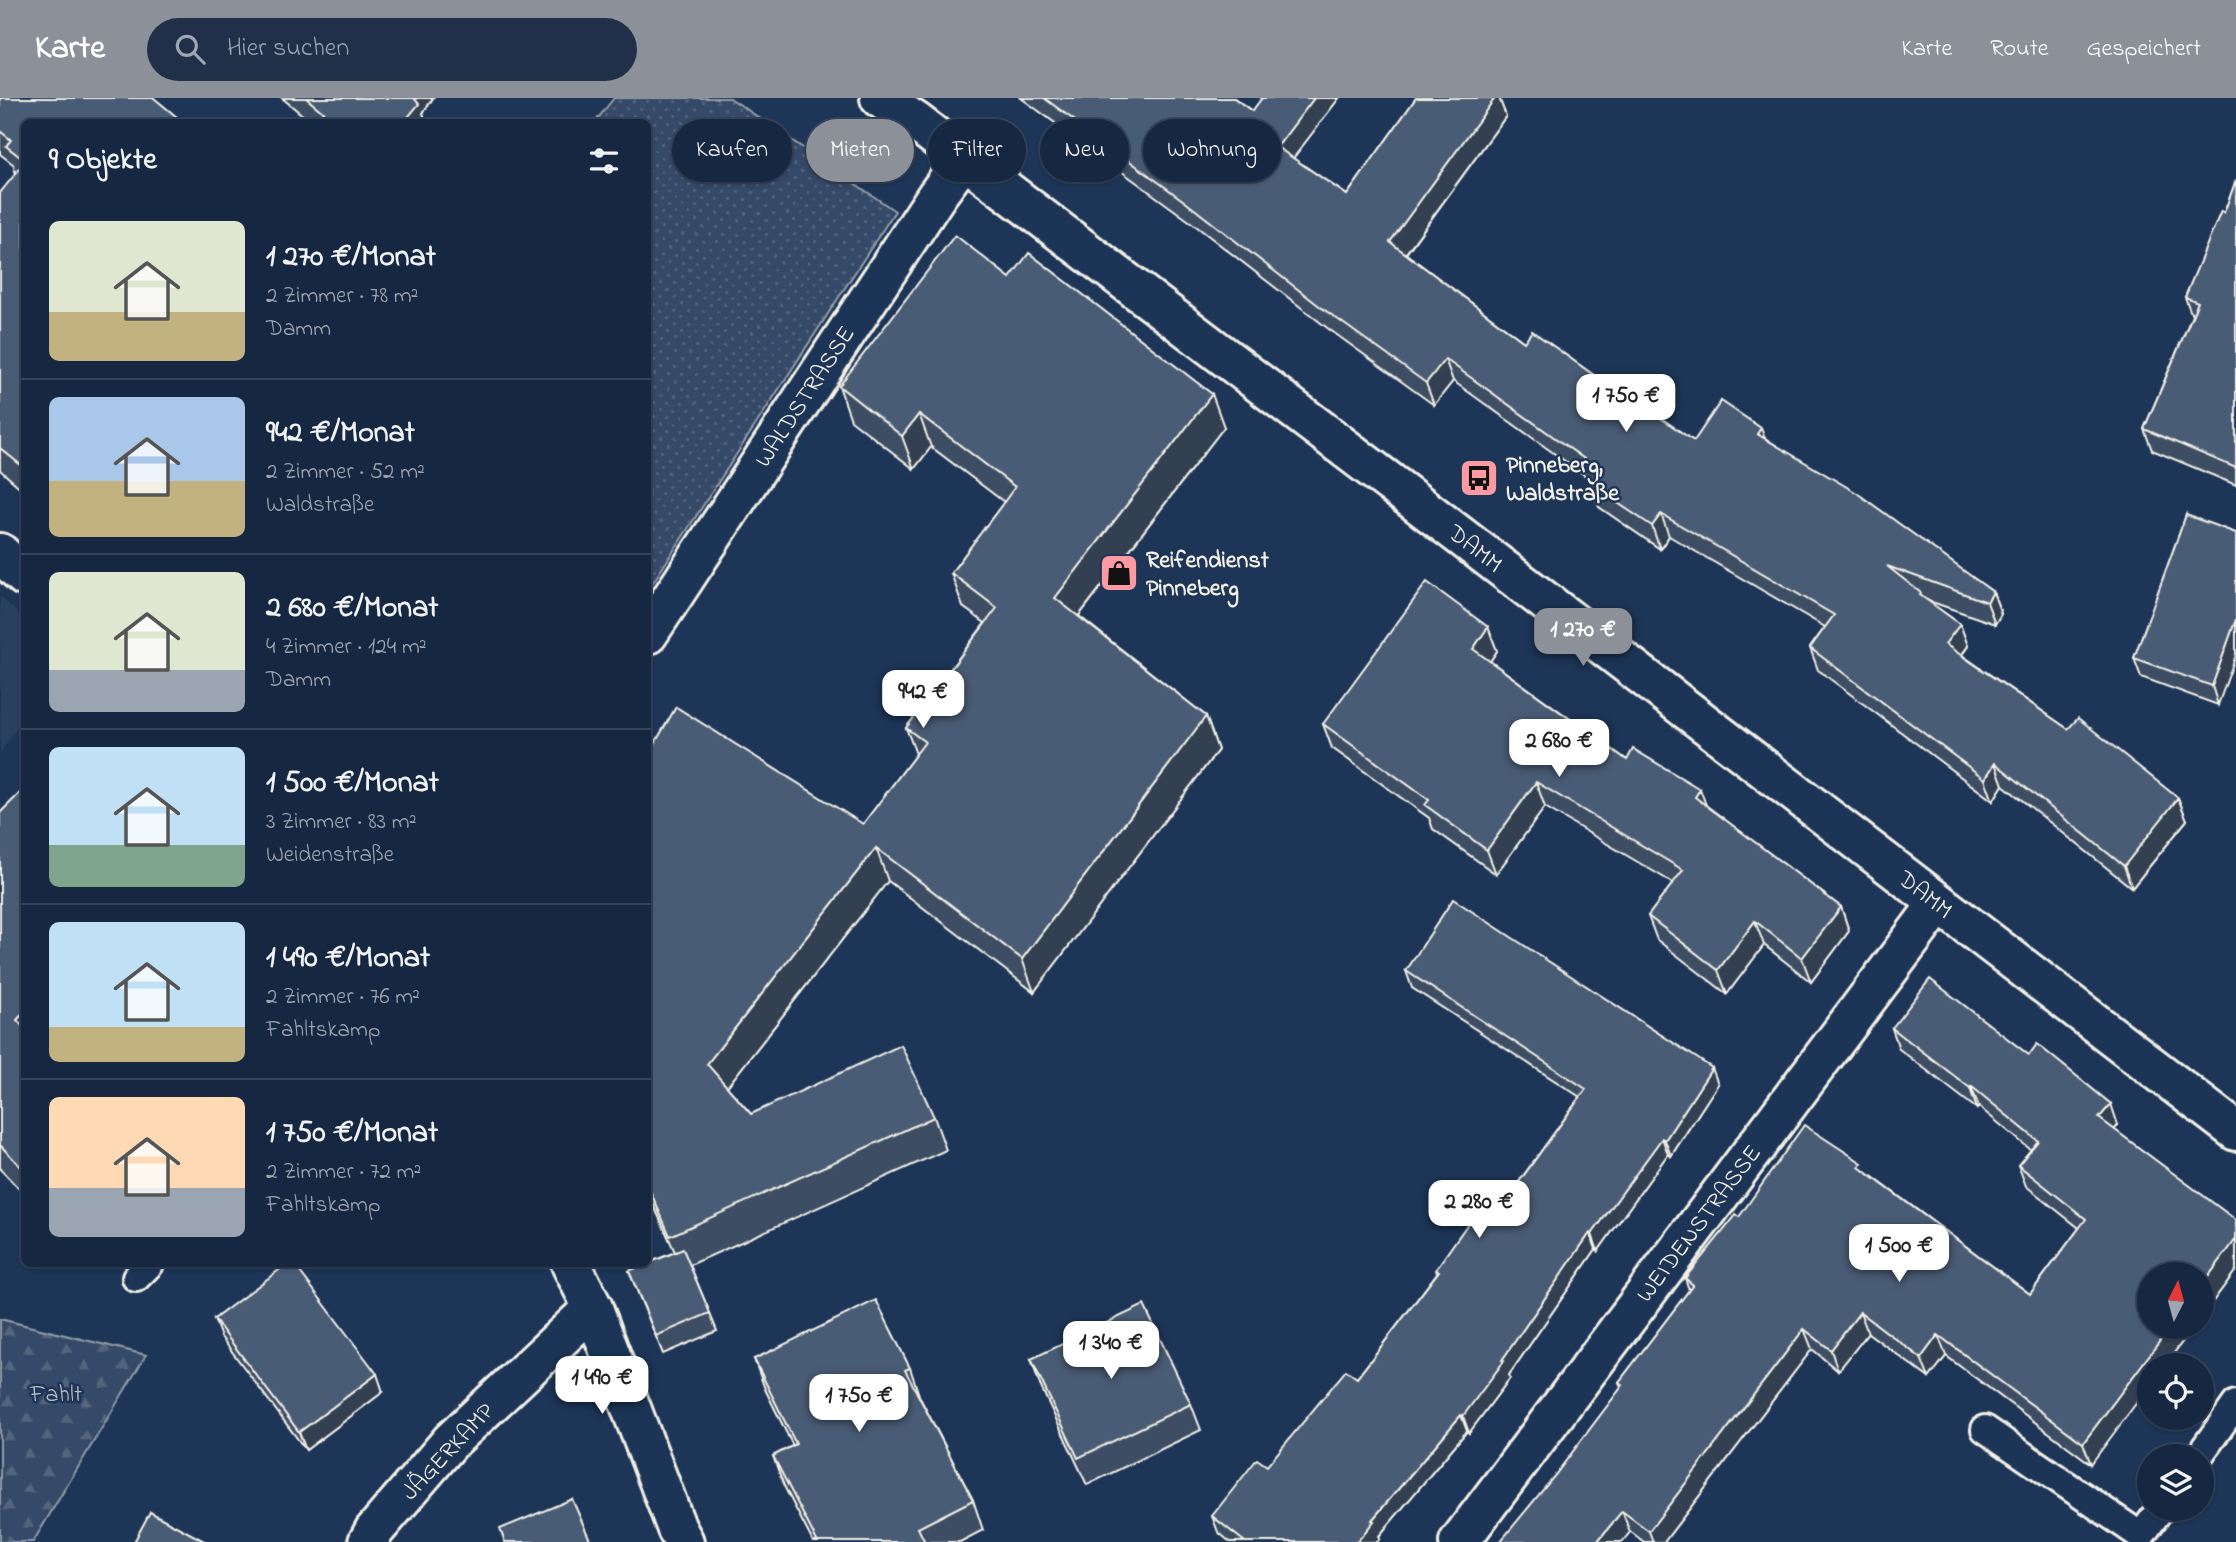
<!DOCTYPE html>
<html lang="de">
<head>
<meta charset="utf-8">
<style>
  body { margin:0; font-family:"Indie Flower",sans-serif; background:#1f3048; color:#f1f3f6; height:100vh; display:flex; flex-direction:column; font-size:26px; white-space:nowrap }
  * { box-sizing:border-box; margin:0 }
  p { font-size:23px; color:#9ea6b1 }
  .icon { flex:none; width:38px; height:38px; fill:none; stroke:currentColor; stroke-width:2; stroke-linecap:round; stroke-linejoin:round }
  .map { position:relative; flex:1; overflow:hidden }
  .panel { position:absolute; left:21px; top:21px; width:630px; height:1148px; display:flex; flex-direction:column; background:#162841; border-radius:10px; box-shadow:0 2px 5px #0004,0 0 0 2px #35445a }
  .panel>* { flex:none }
  .top-card { position:absolute; left:672px; top:21px; width:665px; height:63px; display:flex; gap:14px }
  .needle { width:46px; rotate:6deg }
  .controls { position:absolute; left:2137px; top:1164px; display:grid; gap:14px }
  .controls a { display:grid; place-items:center; width:77px; height:77px; border-radius:50%; background:#162841; box-shadow:0 2px 5px #0004,0 0 0 2px #35445a; font-size:35px }
  .price { position:absolute; translate:-50% -60px; padding:0 16px; border-radius:14px; background:#fff; color:#222; font-size:23px; line-height:46px; filter:drop-shadow(0 2px 4px #0008) }
  .price::after { content:''; position:absolute; left:50%; top:42px; width:21px; height:16px; margin-left:-10px; background:inherit; clip-path:polygon(0 0,100% 0,50% 100%) }
  .price.selected { background:#8c9099; color:#fff }
  ul { padding:0; list-style:none }
  li { display:flex; align-items:center; gap:21px; height:175px; padding:0 28px }
  li+li { border-top:2px solid #35445a }
  li span { display:grid; place-items:center; flex:none; width:196px; height:140px; border-radius:10px; color:#555 }
  li>.icon { margin-inline-start:auto }
  span .icon { width:84px; height:84px; fill:#fffc; stroke-width:1 }
  li b { font-size:30px }
  h2 { display:flex; justify-content:space-between; align-items:center; height:84px; padding:0 28px; font-size:30px }
  .pill { padding:0 24px; border-radius:32px; background:#162841; box-shadow:0 2px 5px #0004,0 0 0 2px #35445a; font-size:24px; line-height:63px }
  .pill.selected { background:#8c9099; color:#fff }
  header { display:flex; align-items:center; gap:42px; box-sizing:border-box; height:98px; padding:0 35px; background:#8c9099; color:#fff }
  header strong { font-size:33px }
  nav { display:flex; gap:38px; margin-inline-start:auto; font-size:24px }
  .search { width:490px; height:63px; background:#1f3048; display:flex; align-items:center; gap:18px; box-sizing:border-box; padding:0 24px; border-radius:38px; color:#9ea6b1; font-size:26px }
  .map>svg:first-child { display:block }
  .built { fill:#2a4060 }
  .forest { fill:url(#forest-firs); stroke:#949ea8; stroke-width:2 }
  .park { fill:url(#park-dots); stroke:#949ea8; stroke-width:2 }
  .lines { fill:none; stroke-linecap:round; stroke-linejoin:round }
  .service-casing { stroke:#f4f1e8; stroke-width:32 }
  .minor-casing { stroke:#f4f1e8; stroke-width:44 }
  .secondary-casing { stroke:#f4f1e8; stroke-width:44 }
  .service { stroke:#1d3557; stroke-width:26 }
  .minor { stroke:#1d3557; stroke-width:38 }
  .secondary { stroke:#1d3557; stroke-width:38 }
  .wall { fill:#3e4e64; stroke:#f4f1e8; stroke-width:2 }
  .shaded-wall { fill:#324051; stroke:#f4f1e8; stroke-width:2 }
  .building { fill:#485b74; stroke:#f4f1e8; stroke-width:2 }
  .labels { text-anchor:middle; stroke-width:5; stroke-linejoin:round; paint-order:stroke }
  .street-label { font-size:24px; fill:#f4f1e8; stroke:#1d3557 }
  .poi-label { font-size:24px; font-weight:bold; fill:#f4f1e8; stroke:#1d3557; text-anchor:start }
  .park-label { font-size:24px; fill:#bbbfc1; stroke:#1d3557 }
</style>
</head>
<body>
<header>
<strong>Karte</strong>
<div class="search"><svg class="icon" aria-label="search" viewBox="0 0 24 24"><circle cx="10" cy="10" r="6"/><path d="M15 15l6 6"/></svg>Hier suchen</div>
<nav><a>Karte</a><a>Route</a><a>Gespeichert</a></nav>
</header>
<div class="map">
<svg width="2236" height="1444" viewBox="0 0 2236 1444">
  <defs>
    <pattern id="forest-firs" width="22" height="20" patternUnits="userSpaceOnUse" patternTransform="scale(1.75)"><rect width="22" height="20" fill="#354a67"/><path d="M5 1l3.5 6h-7zM16 11l3.5 6h-7z" fill="#53657d"/></pattern>
    <pattern id="park-dots" width="8" height="8" patternUnits="userSpaceOnUse" patternTransform="scale(1.75)"><rect width="8" height="8" fill="#354a67"/><path d="M2 2h.1M6 6h.1" fill="none" stroke="#53657d" stroke-width="1.8" stroke-linecap="round"/></pattern>
  </defs>
  <rect width="100%" height="100%" fill="#1d3557"/>
  <filter id="ink" filterUnits="userSpaceOnUse"><feTurbulence type="fractalNoise" baseFrequency=".0143" numOctaves="2"/><feDisplacementMap in="SourceGraphic" scale="14" xChannelSelector="R" yChannelSelector="G"/><feConvolveMatrix kernelMatrix="1 2 1 2 8 2 1 2 1" color-interpolation-filters="sRGB"/></filter>
  <g filter="url(#ink)">
    <polygon class="built" points="0,498 24,522 24,619 0,655"/>
    <polygon class="forest" points="0,1221 146,1257 33,1444 0,1444"/>
    <polygon class="park" points="614,0 730,0 895,113 648,492 648,24 595,24"/>
    <g class="lines">
      <g class="service-casing">
        <g id="service">
          <polyline points="136,1180 150,1166"/>
          <polyline points="1985,1331 2141,1438 2161,1410"/>
          <polyline points="2199,1358 2236,1306"/>
        </g>
      </g>
      <g class="minor-casing">
        <g id="minor">
          <polyline points="0,455 24,478"/>
          <polyline points="648,536 937,97 963,62"/>
          <polyline points="571,1166 593,1210 677,1431 684,1444"/>
          <polyline points="368,1444 374,1433 451,1343 593,1210"/>
          <polyline points="1459,1444 1938,806"/>
        </g>
      </g>
      <g class="secondary-casing">
        <polyline id="secondary" points="880,0 916,24 1446,427 2236,1033"/>
      </g>
      <use href="#service" class="service"/>
      <use href="#minor" class="minor"/>
      <use href="#secondary" class="secondary"/>
    </g>
    <g class="wall">
      <polygon points="0,0 24,24 24,393 0,372 0,95 16,76 13,66 0,56"/>
      <polygon points="282,0 433,0 423,15 426,24 311,24"/>
      <polygon points="1021,0 1234,0 1252,13 1339,0 1293,60 1347,97 1416,0 1499,0 1506,18 1406,156 1524,244 1643,312 1694,343 1765,340 1993,494 2001,516 1995,526 1926,502 1960,526 1968,548 1962,557 2068,631 2178,700 2187,722 2132,790 2003,687 1993,703 1818,572 1810,550 1825,529 1669,438 1660,451 1599,409 1591,387 1594,384 1453,283 1434,307 1330,232 1192,125"/>
      <polygon points="2236,82 2236,387 2152,352 2144,331 2192,218 2185,199 2224,115"/>
      <polygon points="1010,180 1224,329 1079,518 1206,618 1218,652 1034,894 888,783 727,989 751,1016 934,1019 946,1052 690,1167 717,1233 663,1256 629,1173 675,1154 648,1095 648,657 863,726 916,656 906,630 985,525 963,509 951,475 1004,404 931,349 914,371 851,322 839,288"/>
      <polygon points="2186,417 2218,607 2141,579 2134,560"/>
      <polygon points="1488,529 1497,553 1490,563 1627,662 1706,708 1841,809 1849,833 1811,884 1764,847 1727,896 1657,842 1648,818 1673,785 1545,709 1496,776 1433,731 1429,720 1332,650 1323,626"/>
      <polygon points="24,693 24,1096 0,1071 0,715"/>
      <polygon points="1406,873 1718,986 1671,1058 1668,1056 1598,1153 1596,1151 1509,1277 1510,1280 1469,1335 1467,1333 1379,1438 1380,1440 1377,1444 1230,1444 1218,1434 1212,1418 1267,1368 1357,1280 1437,1175 1436,1171 1495,1117 1580,999 1412,890"/>
      <polygon points="1892,930 2118,1027 2114,1032 2236,1172 2202,1218 2202,1176 2149,1228 2194,1228 2165,1267 2149,1267 2091,1366 1946,1258 1929,1280 1868,1235 1838,1273 1812,1251 1664,1444 1644,1444 1556,1376 1621,1290 1619,1284 1689,1192 1685,1180 1739,1119 1865,1073 2030,1196 2079,1130 2026,1088 2018,1067 2031,1052 1979,1009 1977,1011 1899,951"/>
      <polygon points="214,1221 383,1294 306,1352 221,1239"/>
      <polygon points="754,1261 910,1270 920,1300 973,1402 983,1432 960,1444 813,1444 784,1388 773,1358 793,1348 765,1291"/>
      <polygon points="1031,1261 1191,1306 1201,1332 1087,1387 1040,1287"/>
    </g>
    <g class="shaded-wall">
      <polygon points="409,0 433,0 423,15 426,24 404,24"/>
      <polygon points="1314,0 1339,0 1285,71 1277,49"/>
      <polygon points="1495,0 1499,0 1506,18 1398,166 1390,144"/>
      <polygon points="1445,261 1453,283 1434,307 1426,285"/>
      <polygon points="1212,296 1224,329 1067,533 1055,500"/>
      <polygon points="919,316 931,349 914,371 902,338"/>
      <polygon points="1761,330 1769,352 1757,336"/>
      <polygon points="1661,416 1669,438 1660,451 1652,428"/>
      <polygon points="1993,494 2001,516 1995,526 1987,504"/>
      <polygon points="2236,521 2236,557 2218,607 2212,588"/>
      <polygon points="1960,526 1968,548 1953,568 1945,546"/>
      <polygon points="1488,529 1497,553 1482,575 1473,551"/>
      <polygon points="1206,618 1218,652 1034,894 1022,861"/>
      <polygon points="1995,665 2003,687 1993,703 1985,681"/>
      <polygon points="1536,684 1545,709 1496,776 1487,752"/>
      <polygon points="1700,691 1709,715 1695,699"/>
      <polygon points="2178,700 2187,722 2132,790 2124,768"/>
      <polygon points="876,750 888,783 719,999 707,966"/>
      <polygon points="1841,809 1849,833 1811,884 1802,860"/>
      <polygon points="1755,823 1764,847 1727,896 1718,872"/>
      <polygon points="24,914 24,943 17,922"/>
      <polygon points="1712,970 1718,986 1671,1058 1665,1042"/>
      <polygon points="1971,988 1979,1009 1977,1011 1970,990"/>
      <polygon points="2111,1006 2118,1027 2107,1041 2099,1020"/>
      <polygon points="1662,1040 1668,1056 1598,1153 1592,1136"/>
      <polygon points="1590,1135 1596,1151 1509,1277 1510,1280 1469,1335 1463,1318"/>
      <polygon points="2236,1141 2236,1172 2202,1218 2202,1187"/>
      <polygon points="1860,1214 1868,1235 1838,1273 1831,1252"/>
      <polygon points="2171,1228 2194,1228 2165,1267 2149,1267 2149,1288 2091,1366 2083,1345"/>
      <polygon points="1804,1231 1812,1251 1664,1444 1653,1444 1649,1433"/>
      <polygon points="1938,1237 1946,1258 1929,1280 1921,1260"/>
      <polygon points="377,1276 383,1294 306,1352 299,1334"/>
      <polygon points="1461,1317 1467,1333 1379,1438 1380,1440 1377,1444 1357,1444 1372,1422"/>
      <polygon points="1622,1413 1630,1434 1622,1444 1597,1444"/>
    </g>
    <g class="building">
      <polygon points="0,0 154,0 183,24 24,24 24,62 6,48 11,42 0,33"/>
      <polygon points="306,0 414,0 419,6 404,24 335,24"/>
      <polygon points="1044,0 1234,0 1252,13 1262,0 1314,0 1277,49 1347,97 1416,0 1495,0 1390,144 1524,244 1532,233 1643,312 1645,309 1694,343 1721,303 1761,330 1757,336 1857,395 1993,494 1987,504 1887,468 1921,495 1920,497 1960,526 1945,546 2068,631 2078,620 2178,700 2124,768 1995,665 1985,681 1810,550 1834,517 1661,416 1652,428 1591,387 1601,373 1445,261 1426,285 1322,210 1184,103"/>
      <polygon points="24,65 24,365 22,368 0,350 0,95"/>
      <polygon points="2236,82 2236,370 2144,331 2198,204 2185,199 2221,113 2224,115"/>
      <polygon points="955,137 1010,180 1029,155 1212,296 1055,500 1206,618 1022,861 876,750 707,966 751,1016 901,947 934,1019 670,1138 648,1088 648,657 676,609 863,726 925,644 906,630 997,510 951,475 1015,389 919,316 902,338 839,288"/>
      <polygon points="2186,417 2236,435 2236,521 2212,588 2134,560"/>
      <polygon points="1427,484 1488,529 1473,551 1627,662 1633,651 1700,691 1695,699 1841,809 1802,860 1755,823 1718,872 1648,818 1683,772 1536,684 1487,752 1425,707 1429,702 1323,626"/>
      <polygon points="23,692 24,693 24,914 17,922 24,930 24,1072 0,1047 0,715"/>
      <polygon points="1453,801 1712,970 1665,1042 1662,1040 1592,1136 1590,1135 1502,1262 1504,1263 1463,1318 1461,1317 1372,1422 1374,1423 1357,1444 1245,1444 1212,1418 1257,1361 1267,1368 1346,1272 1357,1280 1439,1173 1436,1171 1481,1107 1495,1117 1586,991 1406,873"/>
      <polygon points="1930,881 2029,957 2037,946 2111,1006 2099,1020 2236,1122 2236,1141 2202,1187 2202,1176 2149,1176 2149,1228 2171,1228 2083,1345 1938,1237 1921,1260 1860,1214 1831,1252 1804,1231 1649,1433 1622,1413 1597,1444 1500,1444 1556,1376 1623,1287 1619,1284 1693,1187 1685,1180 1736,1117 1739,1119 1804,1027 1862,1065 1859,1069 2030,1196 2086,1121 2018,1067 2038,1043 1971,988 1970,990 1892,930"/>
      <polygon points="683,1151 710,1215 656,1238 629,1173"/>
      <polygon points="287,1166 294,1166 377,1276 299,1334 214,1221"/>
      <polygon points="876,1202 910,1270 905,1272 973,1402 918,1430 925,1444 816,1444 817,1443 773,1358 796,1346 754,1261"/>
      <polygon points="1144,1207 1191,1306 1078,1360 1031,1261"/>
      <polygon points="572,1401 591,1444 505,1444 500,1431"/>
      <polygon points="150,1414 206,1444 134,1444"/>
    </g>
  </g>
  <defs>
    <g id="bus-square" transform="scale(2.0125)"><rect x="-9" y="-9" width="18" height="18" rx="4" fill="#ff9aa2" stroke="#1d3557"/><path d="M-5-6H5V4H4V6H2V4H-2V6H-4V4H-5ZM-3.5-4V0h7V-4ZM-3.5 1.2v1.5H-2V1.2ZM2 1.2v1.5H3.5V1.2Z" fill="#111"/></g>
    <g id="shop-square" transform="scale(2.0125)"><rect x="-9" y="-9" width="18" height="18" rx="4" fill="#ff9aa2" stroke="#1d3557"/><path d="M-5-2.5h2.3a2.7 3.5 0 0 1 5.4 0H5L5.5 6h-11ZM-1.5-2.5h3a1.5 2.3 0 0 0-3 0Z" fill="#111"/></g>
  </defs>
  <g fill-rule="evenodd">
    <use href="#bus-square" x="1479" y="380"/>
    <use href="#shop-square" x="1119" y="475"/>
  </g>
  <g class="labels">
    <g class="street-label">
      <text transform="translate(804 298) rotate(-57)" y="8">WALDSTRASSE</text>
      <text transform="translate(1476 450) rotate(38)" y="8">DAMM</text>
      <text transform="translate(1926 796) rotate(38)" y="8">DAMM</text>
      <text transform="translate(1698 1125) rotate(-53)" y="8">WEIDENSTRASSE</text>
      <text transform="translate(447 1353) rotate(-47)" y="8">JÄGERKAMP</text>
    </g>
    <g class="poi-label">
      <text x="1506" y="374">Pinneberg,<tspan x="1506" dy="28">Waldstraße</tspan></text>
      <text x="1146" y="469">Reifendienst<tspan x="1146" dy="28">Pinneberg</tspan></text>
    </g>
    <g class="park-label">
      <text x="56" y="1303">Fahlt</text>
    </g>
  </g>
</svg>
<div class="controls">
<a><svg class="needle" viewBox="-14 -14 28 28"><path d="M0-13l5 13h-10z" fill="#e53935"/><path d="M0 13l5-13h-10z" fill="#9ea6b1"/></svg></a>
<a><svg class="icon" aria-label="locate" viewBox="0 0 24 24"><circle cx="12" cy="12" r="6"/><path d="M12 2v4M12 18v4M2 12h4M18 12h4"/></svg></a>
<a><svg class="icon" aria-label="layers" viewBox="0 0 24 24"><path d="M12 4l9 5-9 5-9-5zM3 14l9 5 9-5"/></svg></a>
</div>
<b class="price" style="left:1626px;top:336px">1 750 €</b>
<b class="price selected" style="left:1583px;top:570px">1 270 €</b>
<b class="price" style="left:923px;top:632px">942 €</b>
<b class="price" style="left:1559px;top:681px">2 680 €</b>
<b class="price" style="left:1479px;top:1142px">2 280 €</b>
<b class="price" style="left:1899px;top:1186px">1 500 €</b>
<b class="price" style="left:1111px;top:1283px">1 340 €</b>
<b class="price" style="left:602px;top:1318px">1 490 €</b>
<b class="price" style="left:859px;top:1336px">1 750 €</b>
<div class="top-card">
<a class="pill">Kaufen</a>
<a class="pill selected">Mieten</a>
<a class="pill">Filter</a>
<a class="pill">Neu</a>
<a class="pill">Wohnung</a>
</div>
<section class="panel">
<h2>9 Objekte<svg class="icon" aria-label="filters" viewBox="0 0 24 24"><path d="M4 7h16M4 17h16"/><circle cx="9" cy="7" r="2"/><circle cx="15" cy="17" r="2"/></svg></h2>
<ul>
<li><span style="background:linear-gradient(#dfe7d0 65%,#c2b280 0)"><svg class="icon" aria-label="home" viewBox="0 0 24 24"><path d="M3 11l9-7 9 7M6 9v11h12V9"/></svg></span><div><b>1 270 €/Monat</b><p>2 Zimmer · 78 m²</p><p>Damm</p></div></li>
<li><span style="background:linear-gradient(#a9c7e8 60%,#c2b280 0)"><svg class="icon" aria-label="home" viewBox="0 0 24 24"><path d="M3 11l9-7 9 7M6 9v11h12V9"/></svg></span><div><b>942 €/Monat</b><p>2 Zimmer · 52 m²</p><p>Waldstraße</p></div></li>
<li><span style="background:linear-gradient(#dfe7d0 70%,#9aa5b1 0)"><svg class="icon" aria-label="home" viewBox="0 0 24 24"><path d="M3 11l9-7 9 7M6 9v11h12V9"/></svg></span><div><b>2 680 €/Monat</b><p>4 Zimmer · 124 m²</p><p>Damm</p></div></li>
<li><span style="background:linear-gradient(#bfe0f5 70%,#7fa58c 0)"><svg class="icon" aria-label="home" viewBox="0 0 24 24"><path d="M3 11l9-7 9 7M6 9v11h12V9"/></svg></span><div><b>1 500 €/Monat</b><p>3 Zimmer · 83 m²</p><p>Weidenstraße</p></div></li>
<li><span style="background:linear-gradient(#bfe0f5 75%,#c2b280 0)"><svg class="icon" aria-label="home" viewBox="0 0 24 24"><path d="M3 11l9-7 9 7M6 9v11h12V9"/></svg></span><div><b>1 490 €/Monat</b><p>2 Zimmer · 76 m²</p><p>Fahltskamp</p></div></li>
<li><span style="background:linear-gradient(#ffd9b3 65%,#9aa5b1 0)"><svg class="icon" aria-label="home" viewBox="0 0 24 24"><path d="M3 11l9-7 9 7M6 9v11h12V9"/></svg></span><div><b>1 750 €/Monat</b><p>2 Zimmer · 72 m²</p><p>Fahltskamp</p></div></li>
</ul>
</section>
</div>
</body>
</html>
